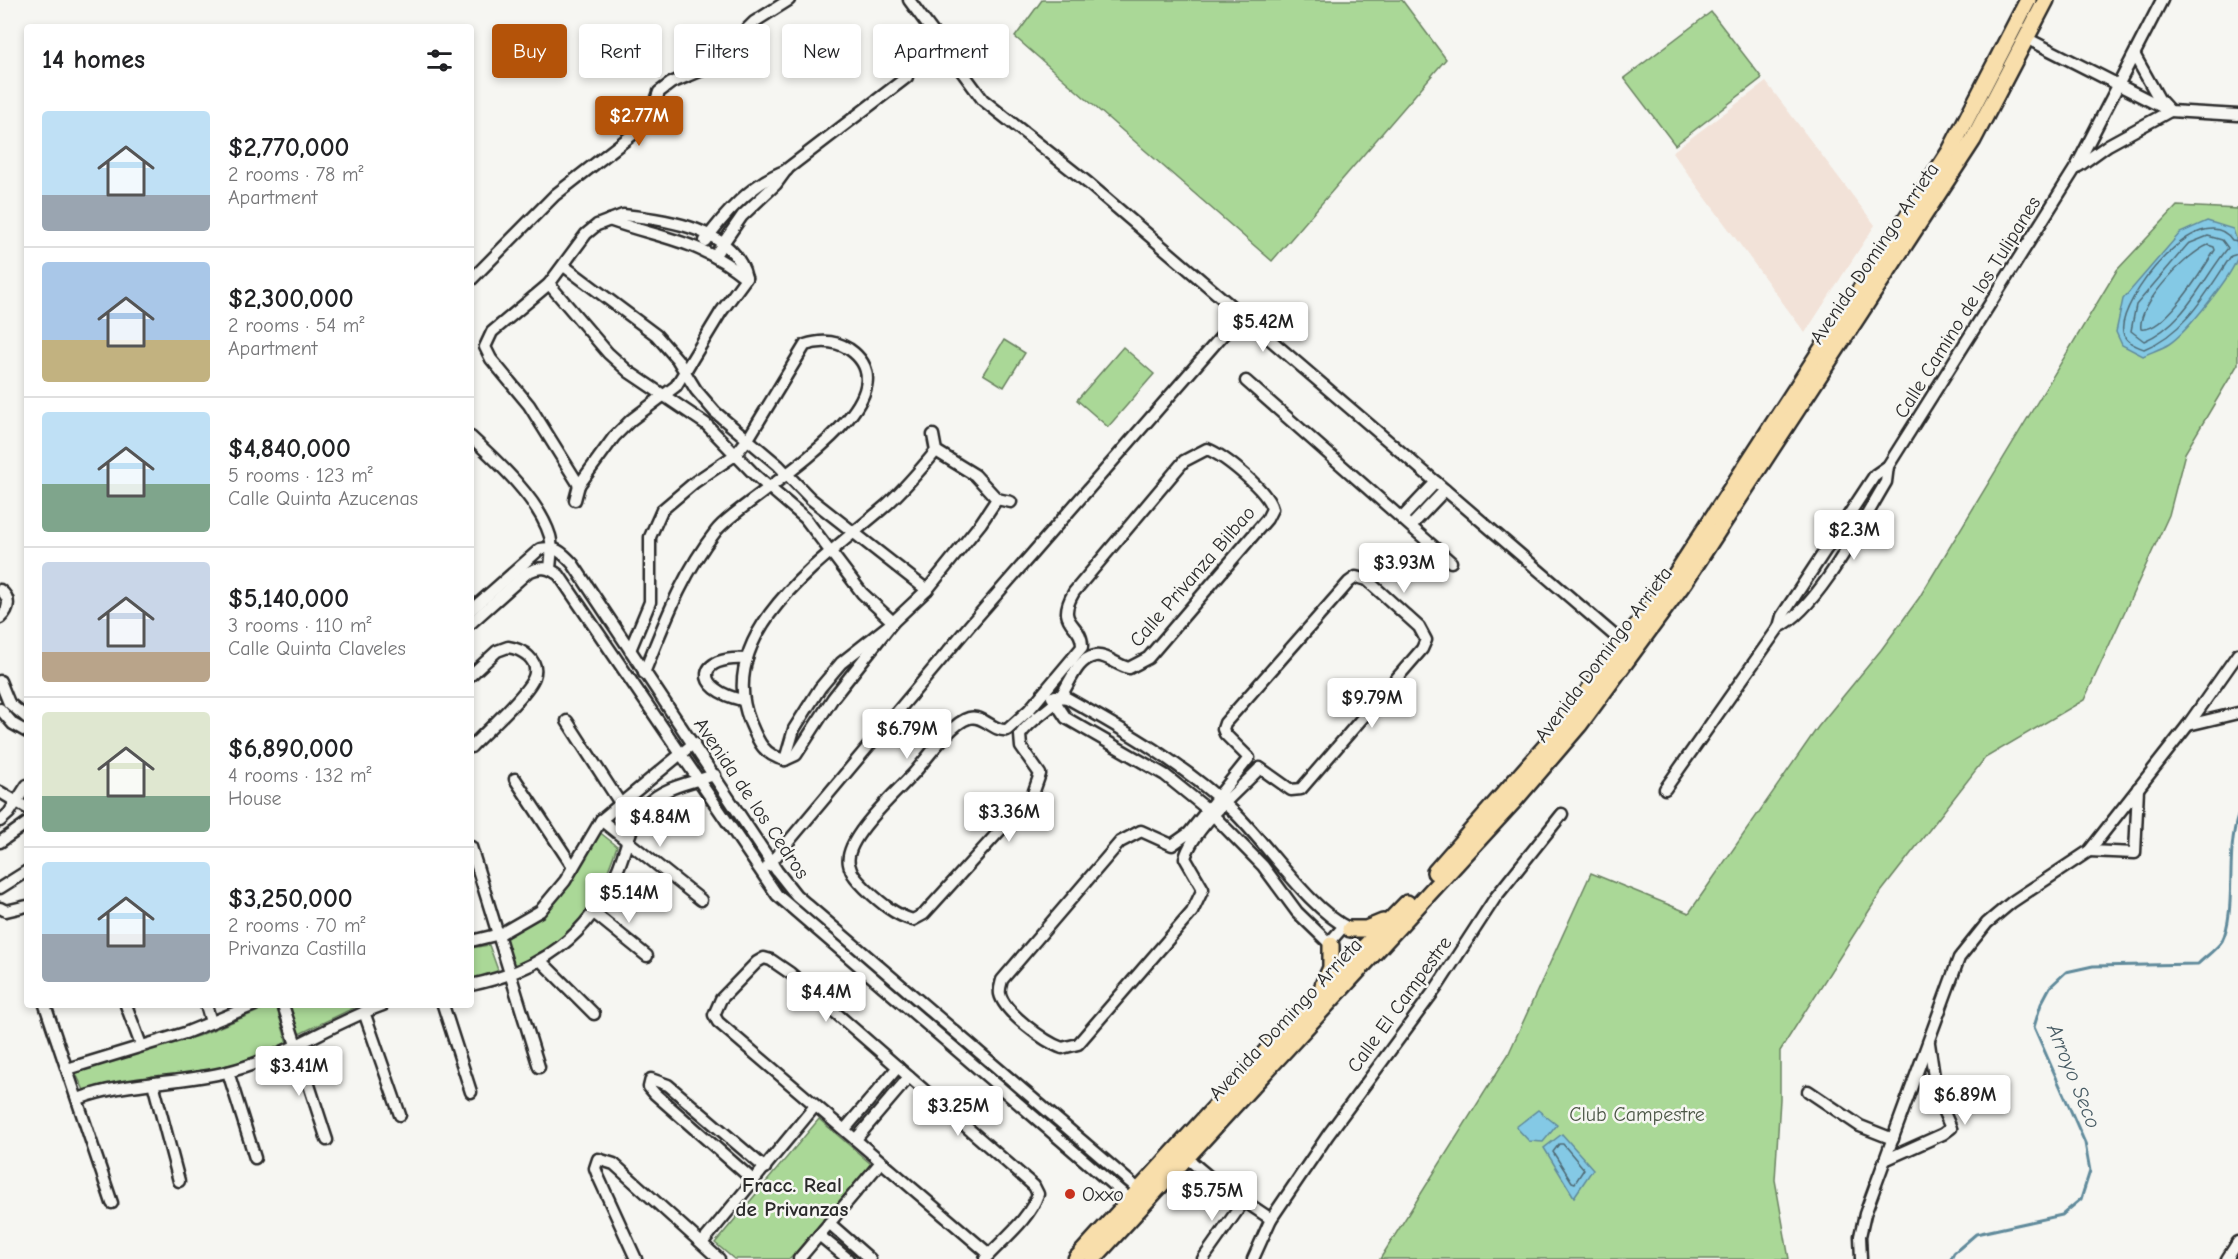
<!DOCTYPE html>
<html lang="en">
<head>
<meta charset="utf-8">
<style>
  body { margin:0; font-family:"Comic Neue",sans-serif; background:#f2f2f2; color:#202124; height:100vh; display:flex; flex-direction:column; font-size:22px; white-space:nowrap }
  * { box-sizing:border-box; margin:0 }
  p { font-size:20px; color:#757577 }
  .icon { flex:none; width:33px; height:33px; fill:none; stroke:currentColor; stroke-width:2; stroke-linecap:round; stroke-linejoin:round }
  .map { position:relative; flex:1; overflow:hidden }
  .panel { position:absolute; left:24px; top:24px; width:450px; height:984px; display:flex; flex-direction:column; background:#fff; border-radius:6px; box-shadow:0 3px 9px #0003 }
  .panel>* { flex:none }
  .banner { position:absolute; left:492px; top:24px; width:570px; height:54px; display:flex; gap:12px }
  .price { position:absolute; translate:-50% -51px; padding:0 14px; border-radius:6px; background:#fff; color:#222; font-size:20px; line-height:39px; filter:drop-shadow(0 2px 3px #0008) }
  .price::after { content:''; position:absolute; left:50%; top:36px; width:18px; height:14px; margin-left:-9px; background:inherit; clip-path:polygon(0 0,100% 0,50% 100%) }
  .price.on { background:#b45309; color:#fff }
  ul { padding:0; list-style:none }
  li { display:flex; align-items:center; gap:18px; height:150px; padding:0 18px }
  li+li { border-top:2px solid #e0e0e0 }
  li span { display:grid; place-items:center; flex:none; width:168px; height:120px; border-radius:6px; color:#555 }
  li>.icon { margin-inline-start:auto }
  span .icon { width:72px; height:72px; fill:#fffc; stroke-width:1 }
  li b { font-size:26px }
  h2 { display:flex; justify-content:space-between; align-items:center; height:72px; padding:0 18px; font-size:26px }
  .tag { padding:0 21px; border-radius:6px; background:#fff; box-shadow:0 3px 9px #0003; font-size:21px; line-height:54px }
  .tag.on { background:#b45309; color:#fff }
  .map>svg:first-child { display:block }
  .built { fill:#f2e2d8 }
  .green { fill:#aad897; stroke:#6a8261; stroke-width:1.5 }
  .water { fill:#84c9e5; stroke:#608a9b; stroke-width:1.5 }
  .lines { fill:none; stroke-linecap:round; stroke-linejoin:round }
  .shore { stroke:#4f6a75; stroke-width:1.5 }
  .stream { stroke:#608a9b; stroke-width:3 }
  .street-casing { stroke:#2b2b2b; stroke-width:15 }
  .primary-casing { stroke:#2b2b2b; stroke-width:20 }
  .street { stroke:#f6f6f2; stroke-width:10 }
  .primary { stroke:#f8deab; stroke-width:15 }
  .poi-dot { fill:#c8321e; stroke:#f6f6f2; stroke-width:2 }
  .labels { text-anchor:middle; stroke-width:5; stroke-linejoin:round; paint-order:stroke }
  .street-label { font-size:20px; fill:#2b2b2b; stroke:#f6f6f2 }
  .park-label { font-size:20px; fill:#4b5646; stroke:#f6f6f2 }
  .poi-label { font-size:20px; fill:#2b2b2b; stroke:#f6f6f2; text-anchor:start }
  .water-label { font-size:21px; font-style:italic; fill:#465a63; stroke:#f6f6f2 }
  .neighbourhood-label { font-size:21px; font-weight:bold; fill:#2b2b2b; stroke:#f6f6f2 }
</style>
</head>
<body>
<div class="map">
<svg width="2238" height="1259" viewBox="0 0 2238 1259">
  <rect width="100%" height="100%" fill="#f6f6f2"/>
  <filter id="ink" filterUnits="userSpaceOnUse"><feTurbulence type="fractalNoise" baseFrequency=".0167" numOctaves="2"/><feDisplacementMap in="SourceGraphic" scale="12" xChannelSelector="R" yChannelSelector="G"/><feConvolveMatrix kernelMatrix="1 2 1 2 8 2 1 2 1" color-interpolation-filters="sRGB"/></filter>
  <g filter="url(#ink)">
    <polygon class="built" points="1766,82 1875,225 1805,333 1672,152"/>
    <g class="green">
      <polygon points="1042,0 1402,0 1446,59 1272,261 1015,37"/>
      <polygon points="1711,12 1762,78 1675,145 1624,78"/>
      <polygon points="2177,206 2238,209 2238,364 2185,453 2169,515 2084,700 1985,758 1881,892 1780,1051 1780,1099 1775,1180 1789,1259 1380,1259 1508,1055 1591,873 1689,913 1818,727 1881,650 1919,598 2117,270"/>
      <polygon points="1004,340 1025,353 1004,387 983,374"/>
      <polygon points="1123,347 1154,374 1108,427 1077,400"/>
      <path d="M598,831L617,846C595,910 575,940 512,968L506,938L542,917L562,895Z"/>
      <polygon points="489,945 499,973 471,981 471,948"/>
      <path d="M273,1005H276L287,1043C260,1054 232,1067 203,1072C163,1080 123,1077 84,1090L75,1072L89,1065L198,1036Z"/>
      <polygon points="287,1005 360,1005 295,1036"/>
      <polygon points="819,1119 871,1164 790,1259 734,1259 715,1243"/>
    </g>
    <g class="water">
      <path d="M2207,221L2233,229C2236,237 2238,247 2238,256C2233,275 2186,333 2169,344C2161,349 2151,352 2143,356L2122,345L2116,332L2123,299L2180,233Z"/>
      <polygon points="1538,1110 1557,1125 1543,1142 1529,1141 1516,1127"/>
      <polygon points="1562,1134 1593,1169 1574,1197 1544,1148"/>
    </g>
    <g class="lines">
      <g class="shore">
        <path d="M2208,236L2222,240L2228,248C2201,281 2186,323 2144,341L2131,331L2136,305L2188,244Z"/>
        <path d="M2238,241L2232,240C2201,195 2117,301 2123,332C2125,342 2136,346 2144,349C2185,333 2207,292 2231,256L2238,254"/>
        <path d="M2208,245L2214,247L2215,250C2203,269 2165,333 2141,329C2137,305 2186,254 2208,245Z"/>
        <polygon points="1559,1144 1563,1144 1584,1169 1575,1183 1572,1182 1553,1152"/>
      </g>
      <path class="stream" d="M1951,1259L1954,1253L1976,1234L2062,1215L2081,1199L2090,1171L2085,1143L2034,1027L2041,1004L2050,987L2066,972L2093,966L2198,964C2205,957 2217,949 2222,941C2237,911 2225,854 2238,816"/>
      <g class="street-casing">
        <g id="street">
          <polyline points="909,0 983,100 1088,183 1629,648"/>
          <polyline points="2026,38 2170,111 2238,115"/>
          <polyline points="2079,166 2108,145 2170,111 2159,99 2135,56"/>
          <path d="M623,215C665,219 736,229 746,278L721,312L676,386L631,420L614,437L579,485L529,405L491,359L485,347L492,332L549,284L586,234L597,225Z"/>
          <path d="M609,220C662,239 700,240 746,278"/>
          <path d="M705,241C726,212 753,182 787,170"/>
          <polyline points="715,255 742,216 776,184 787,169 907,77"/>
          <polyline points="564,266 656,335 677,359 696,390 715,412 778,465 811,499 927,590"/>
          <polyline points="471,280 555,195 641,128 651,115 659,92 671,83 707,68 754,22 789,0"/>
          <polyline points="549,284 608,353 629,372 706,424 756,476 805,518 862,593 893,622 833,698 796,755 785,760"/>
          <polyline points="1246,381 1451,562"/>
          <path d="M933,435L936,451C919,471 903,491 883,508C825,558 713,632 750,722C758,741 763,755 785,760L794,729L820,688L841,663L893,622L927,590L981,523L997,499L975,475L936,451"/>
          <path d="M471,437C498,462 539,500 550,536C553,546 551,558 550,568"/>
          <path d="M1207,449C1225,456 1268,491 1272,509L1267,519L1148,658L1129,668C1118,666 1106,654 1095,656C1075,659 1069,688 1057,701C1045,713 1030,720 1020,735L1021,747L1040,774L1033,794L924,914L913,920C895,915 881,903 867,890C860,883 851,875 849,864C843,839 898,791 914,773C927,759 951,723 969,718C983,714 993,732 1007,730L1029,710L1082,647C1083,622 1054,626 1074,592L1184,461Z"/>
          <polyline points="997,499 1011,502"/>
          <polyline points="575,500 579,485"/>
          <polyline points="1402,518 1436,482"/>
          <polyline points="1411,526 1445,490"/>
          <path d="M1356,577L1367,580L1419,627L1426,640L1422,649L1301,789L1291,790L1260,768C1237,792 1194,827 1185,858L1203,889L1192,912L1078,1044L1062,1048C1045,1042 1004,1012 1000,994C999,989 1001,984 1002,980L1120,842L1141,831L1172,845L1189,833L1249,758L1225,734L1223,729L1225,723L1349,582Z"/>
          <path d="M0,590C11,598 10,609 0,618"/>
          <path d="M471,610L540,549C556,546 562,552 573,564L777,871L796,895L1144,1194"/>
          <path d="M471,623L528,572C541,566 548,567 559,575L777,895L1135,1204"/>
          <path d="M1779,627C1818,609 1863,520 1886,482L1888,466"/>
          <path d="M630,650L650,602V537L662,510L695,482L735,455L748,439L805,345C820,340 835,340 849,349C924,401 741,498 716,531C682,574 664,624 644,673"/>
          <path d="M471,675L497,651L508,647C522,649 540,660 534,677C528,694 485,732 471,747"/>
          <polyline points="0,681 9,703 27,718"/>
          <path d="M1055,696L1067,698C1126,731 1185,765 1234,812C1269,846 1308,908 1350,929"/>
          <polyline points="1052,697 1066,718 1165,775 1207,809 1263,866 1297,912 1331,945"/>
          <path d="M742,700C693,689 696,655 747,659"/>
          <polyline points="0,709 13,724 27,732"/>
          <polyline points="567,721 620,803"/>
          <polyline points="2188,725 2238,713"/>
          <polyline points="515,779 573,867"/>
          <polyline points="1665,789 1779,627 1782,616 1875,475 1888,466 2076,167 2162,0"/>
          <polyline points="0,792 27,808"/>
          <polyline points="601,820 701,900"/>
          <polyline points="0,821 9,813 27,785"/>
          <polyline points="0,842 27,823"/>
          <polyline points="471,847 539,1067"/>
          <polyline points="2089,851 2135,853 2138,788"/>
          <polyline points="768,866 970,625 1241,314"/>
          <polyline points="0,888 27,871"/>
          <polyline points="0,908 6,911 27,906"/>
          <polyline points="594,913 647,956"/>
          <polyline points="471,941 500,934 540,911 565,881 601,820 694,743"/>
          <polyline points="1329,943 1344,926"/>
          <polyline points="541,961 594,1014"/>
          <path d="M471,985C542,970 588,937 618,869C626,850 631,822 645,806C662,787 692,782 715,775"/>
          <polyline points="45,1005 112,1203"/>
          <polyline points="126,1005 141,1045"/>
          <polyline points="206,1005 211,1022"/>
          <polyline points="283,1005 327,1140"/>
          <polyline points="443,1005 471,1092"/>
          <polyline points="364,1012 400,1115"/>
          <polyline points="67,1069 185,1033 254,1005"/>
          <polyline points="228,1072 255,1158"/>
          <polyline points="153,1083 179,1181"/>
          <polyline points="1808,1091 1860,1126 1893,1139"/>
          <path d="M78,1099C126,1081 177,1084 227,1072C282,1059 329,1024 383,1005"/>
          <polyline points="845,1129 898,1067"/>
          <polyline points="856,1139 909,1077"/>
          <polyline points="1181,1153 1213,1180 1271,1219"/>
          <polyline points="1885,1160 1943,1134 1951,1128 1937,1097 1929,1043"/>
          <polyline points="754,1181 655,1094 649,1087 651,1079 668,1085 765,1168"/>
          <polyline points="829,1223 870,1259"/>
          <polyline points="819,1235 848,1259"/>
          <polyline points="702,1243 815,1106"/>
          <polyline points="636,1259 598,1176 595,1168 598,1159 614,1164 719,1259"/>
          <polyline points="799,1259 881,1162"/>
          <path d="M985,1259C1003,1239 1029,1220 1038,1194L1034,1186L790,973L771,960L764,958L757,962L721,999L714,1015L718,1022L989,1254"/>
          <polyline points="1203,1259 1244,1201"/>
          <polyline points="1253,1259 1271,1219 1328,1135 1437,987 1495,898 1562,814"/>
          <polyline points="1861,1259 1860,1236 1865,1214 1959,958 1987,923 2012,902 2089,851 2188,725 2238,654"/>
          <polyline points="2227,1259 2238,1242"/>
        </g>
      </g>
      <g class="primary-casing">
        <g id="primary">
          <polyline points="1435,872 1553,738 1676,574 1950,151 2028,0"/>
          <polyline points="1350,929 1366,929 1383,922"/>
          <polyline points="1323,985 1331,968 1331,945"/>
          <polyline points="1076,1259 1317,996 1407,903"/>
          <polyline points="1093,1259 1514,801 1579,725 1685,581 1973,140 2046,0"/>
        </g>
      </g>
      <use href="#street" class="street"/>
      <use href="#primary" class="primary"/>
    </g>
  </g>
  <circle class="poi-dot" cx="1070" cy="1194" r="6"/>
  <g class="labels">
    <g class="street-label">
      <text transform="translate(1874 253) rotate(-56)" y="7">Avenida Domingo Arrieta</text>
      <text transform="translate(1967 307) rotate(-58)" y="7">Calle Camino de los Tulipanes</text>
      <text transform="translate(1192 576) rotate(-49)" y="7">Calle Privanza Bilbao</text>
      <text transform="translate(1603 654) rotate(-53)" y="7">Avenida Domingo Arrieta</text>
      <text transform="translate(752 798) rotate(56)" y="7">Avenida de los Cedros</text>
      <text transform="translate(1399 1004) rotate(-54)" y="7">Calle El Campestre</text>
      <text transform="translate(1285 1019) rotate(-47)" y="7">Avenida Domingo Arrieta</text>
    </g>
    <g class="park-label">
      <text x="1637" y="1121">Club Campestre</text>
    </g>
    <g class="poi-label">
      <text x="1082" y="1201">Oxxo</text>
    </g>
    <g class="water-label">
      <text transform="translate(2074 1076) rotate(68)" y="7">Arroyo Seco</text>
    </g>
    <g class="neighbourhood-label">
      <text x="792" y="1192">Fracc. Real<tspan x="792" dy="24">de Privanzas</tspan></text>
    </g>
  </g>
</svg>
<b class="price on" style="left:639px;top:147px">$2.77M</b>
<b class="price" style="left:1263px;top:353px">$5.42M</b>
<b class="price" style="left:1854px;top:561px">$2.3M</b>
<b class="price" style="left:1404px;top:594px">$3.93M</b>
<b class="price" style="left:1372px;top:729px">$9.79M</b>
<b class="price" style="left:907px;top:760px">$6.79M</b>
<b class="price" style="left:1009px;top:843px">$3.36M</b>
<b class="price" style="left:660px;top:848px">$4.84M</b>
<b class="price" style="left:629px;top:924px">$5.14M</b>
<b class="price" style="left:826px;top:1023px">$4.4M</b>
<b class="price" style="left:299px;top:1097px">$3.41M</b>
<b class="price" style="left:1965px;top:1126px">$6.89M</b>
<b class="price" style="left:958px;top:1137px">$3.25M</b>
<b class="price" style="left:1212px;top:1222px">$5.75M</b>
<div class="banner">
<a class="tag on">Buy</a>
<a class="tag">Rent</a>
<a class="tag">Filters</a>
<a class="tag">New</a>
<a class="tag">Apartment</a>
</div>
<section class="panel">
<h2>14 homes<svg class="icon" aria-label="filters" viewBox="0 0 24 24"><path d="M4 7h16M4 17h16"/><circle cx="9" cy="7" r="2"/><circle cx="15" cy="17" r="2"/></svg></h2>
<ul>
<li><span style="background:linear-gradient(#bfe0f5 70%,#9aa5b1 0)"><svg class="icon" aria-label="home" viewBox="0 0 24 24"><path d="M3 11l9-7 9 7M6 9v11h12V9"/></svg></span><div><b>$2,770,000</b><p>2 rooms · 78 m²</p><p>Apartment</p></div></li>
<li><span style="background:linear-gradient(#a9c7e8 65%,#c2b280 0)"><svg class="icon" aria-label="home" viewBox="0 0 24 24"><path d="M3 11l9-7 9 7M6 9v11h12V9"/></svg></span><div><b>$2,300,000</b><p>2 rooms · 54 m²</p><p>Apartment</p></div></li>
<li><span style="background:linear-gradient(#bfe0f5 60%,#7fa58c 0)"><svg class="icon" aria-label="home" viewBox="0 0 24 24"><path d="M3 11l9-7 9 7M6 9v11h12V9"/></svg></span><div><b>$4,840,000</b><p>5 rooms · 123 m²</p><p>Calle Quinta Azucenas</p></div></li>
<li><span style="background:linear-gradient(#c9d6e8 75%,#b9a48a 0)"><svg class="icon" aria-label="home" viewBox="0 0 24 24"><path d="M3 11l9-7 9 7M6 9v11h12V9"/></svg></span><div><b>$5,140,000</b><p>3 rooms · 110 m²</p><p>Calle Quinta Claveles</p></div></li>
<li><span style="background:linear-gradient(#dfe7d0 70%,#7fa58c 0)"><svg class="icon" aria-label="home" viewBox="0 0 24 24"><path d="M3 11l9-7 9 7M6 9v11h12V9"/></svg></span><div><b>$6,890,000</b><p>4 rooms · 132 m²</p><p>House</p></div></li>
<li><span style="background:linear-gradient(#bfe0f5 60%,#9aa5b1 0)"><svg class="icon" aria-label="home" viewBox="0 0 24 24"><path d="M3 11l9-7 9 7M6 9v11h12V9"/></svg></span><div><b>$3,250,000</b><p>2 rooms · 70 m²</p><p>Privanza Castilla</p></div></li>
</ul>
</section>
</div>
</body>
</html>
